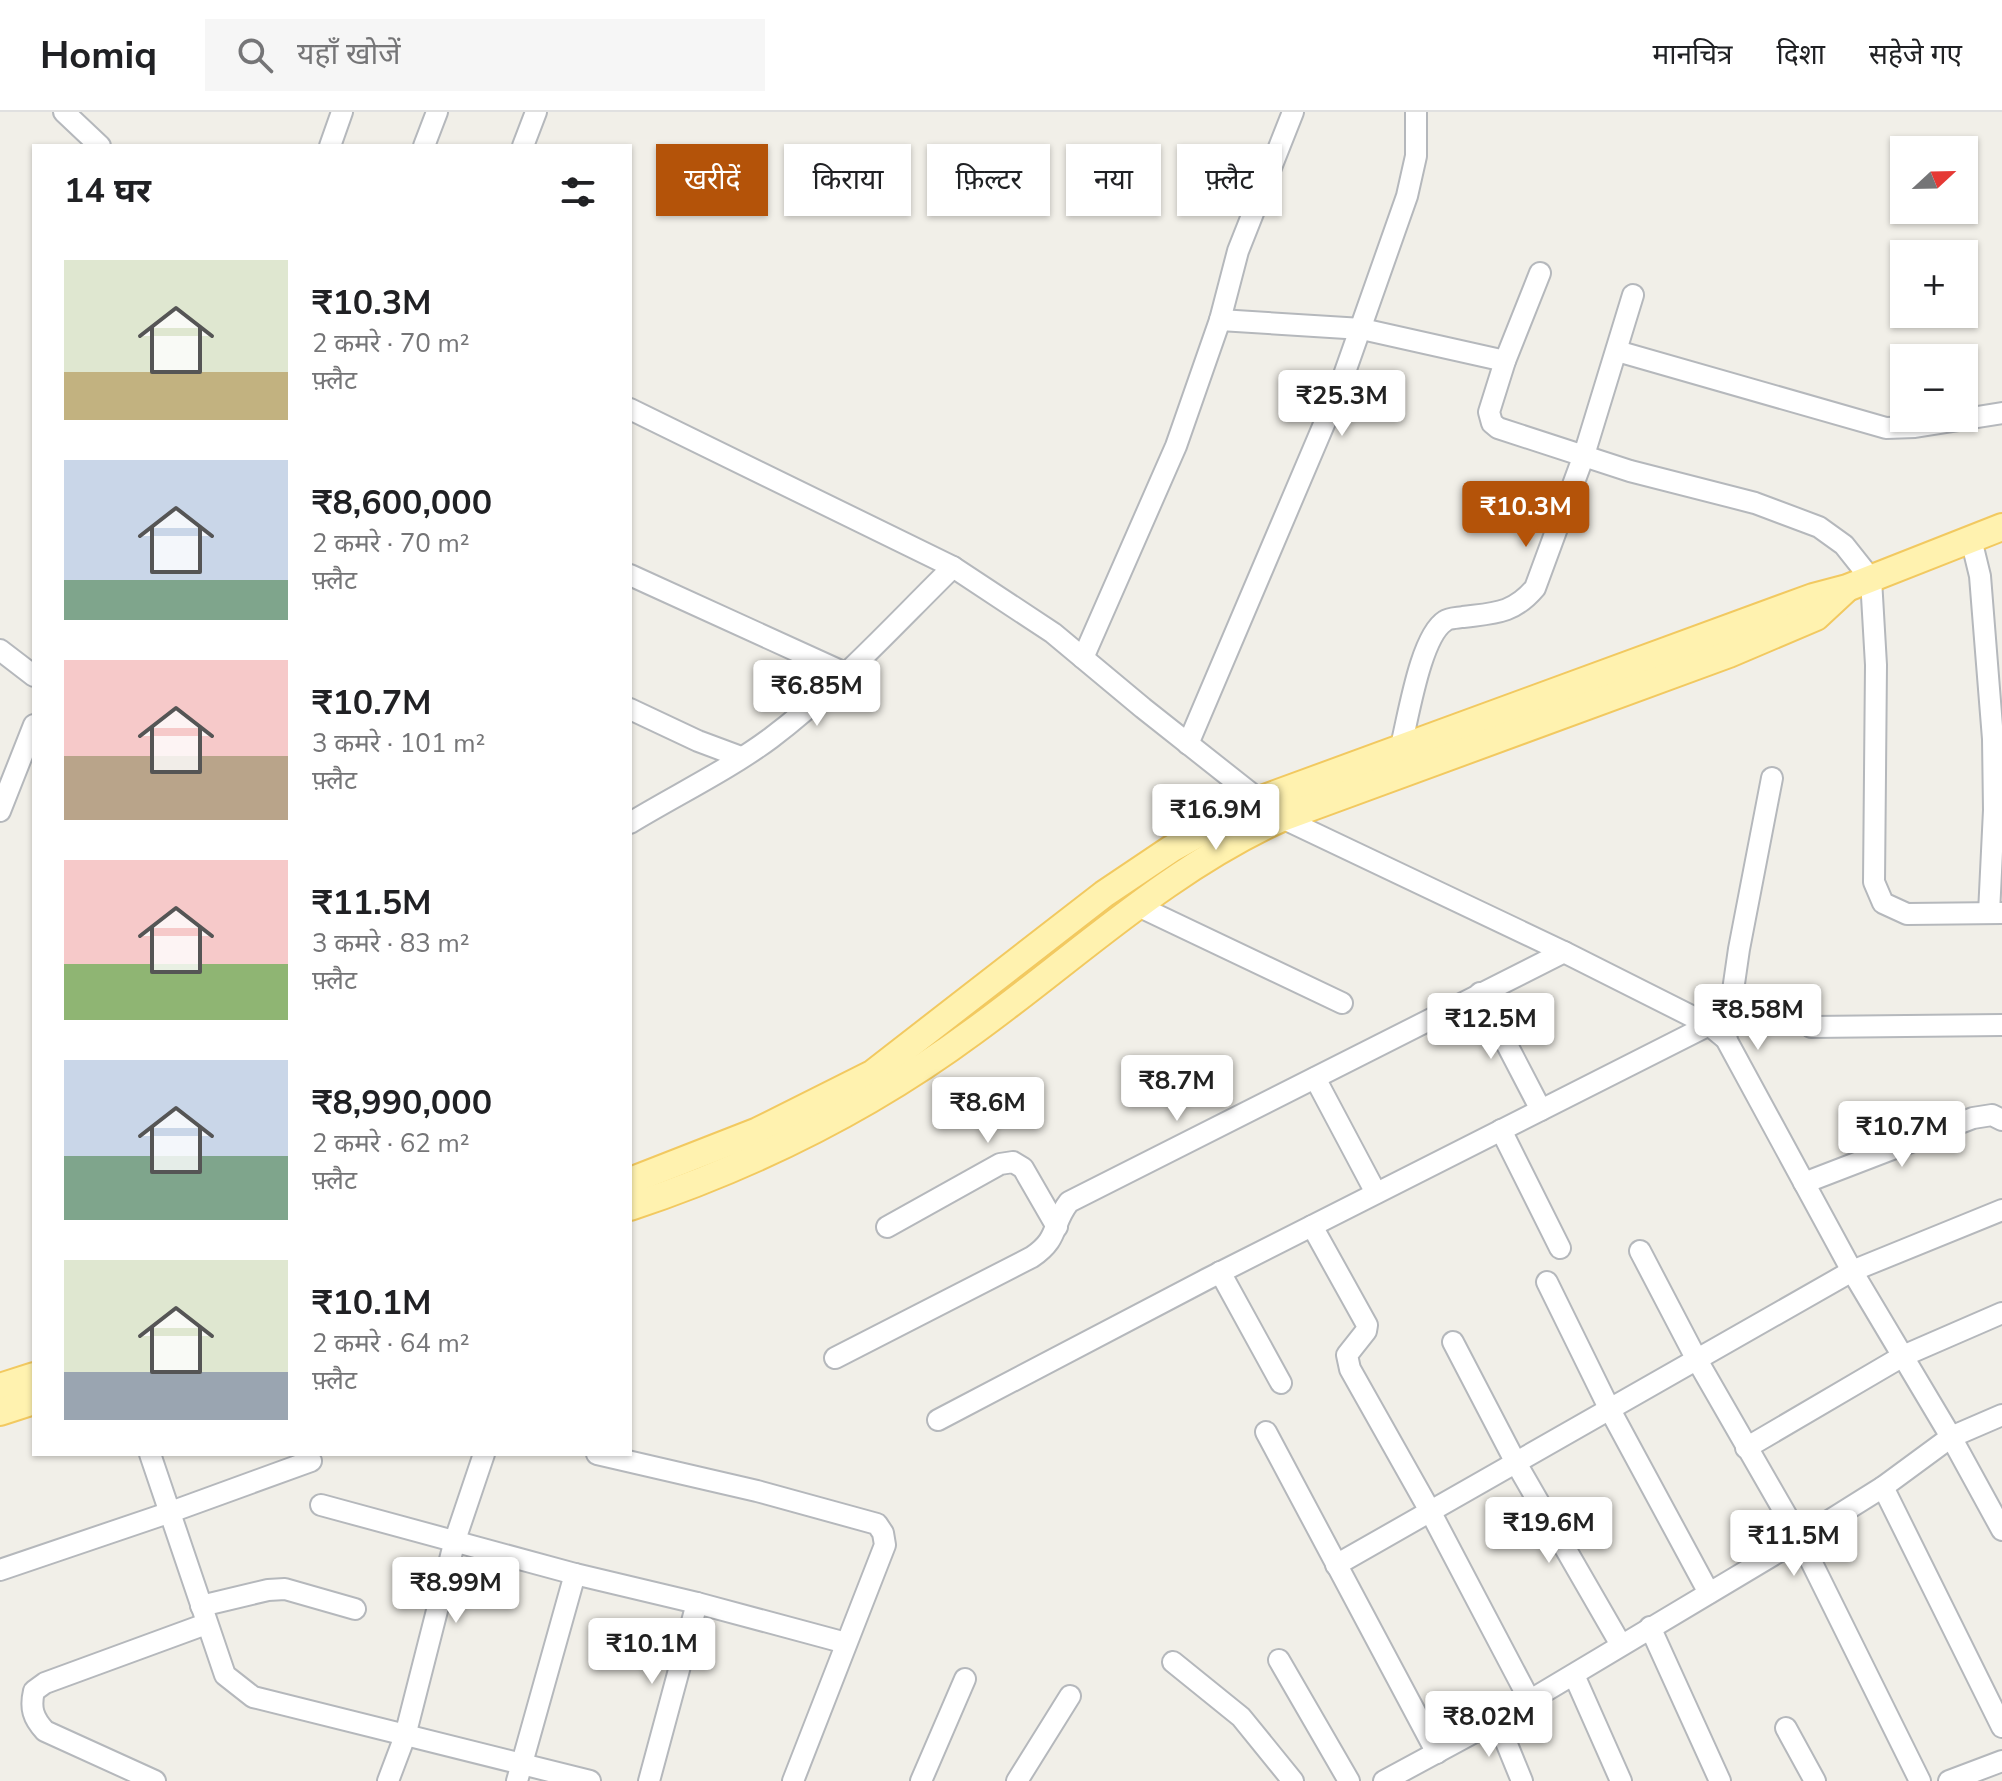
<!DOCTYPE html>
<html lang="hi">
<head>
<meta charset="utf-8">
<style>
  body { margin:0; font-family:"Nunito Sans","Noto Sans Devanagari",sans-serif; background:#f6f6f6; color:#202124; height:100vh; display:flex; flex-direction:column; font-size:30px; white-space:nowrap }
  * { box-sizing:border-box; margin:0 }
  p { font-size:26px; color:#757577 }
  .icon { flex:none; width:44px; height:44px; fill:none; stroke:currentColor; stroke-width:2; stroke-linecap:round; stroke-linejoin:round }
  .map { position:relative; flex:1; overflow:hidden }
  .side { position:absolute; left:32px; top:32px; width:600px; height:1312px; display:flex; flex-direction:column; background:#fff; border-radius:0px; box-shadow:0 2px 6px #0004 }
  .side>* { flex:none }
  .hud { position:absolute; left:656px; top:32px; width:760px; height:72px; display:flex; gap:16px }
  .needle { width:52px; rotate:68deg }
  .controls { position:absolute; left:1890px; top:24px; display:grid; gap:16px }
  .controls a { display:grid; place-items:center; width:88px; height:88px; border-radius:0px; background:#fff; box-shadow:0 2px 6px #0004; font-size:40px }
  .price { position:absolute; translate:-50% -68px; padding:0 18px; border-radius:8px; background:#fff; color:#222; font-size:26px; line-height:52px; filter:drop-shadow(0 2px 4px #0008) }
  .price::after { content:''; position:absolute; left:50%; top:48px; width:24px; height:18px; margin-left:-12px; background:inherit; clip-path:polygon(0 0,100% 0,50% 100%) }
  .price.selected { background:#b45309; color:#fff }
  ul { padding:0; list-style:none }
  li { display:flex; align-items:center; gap:24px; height:200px; padding:0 32px }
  li span { display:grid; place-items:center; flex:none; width:224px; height:160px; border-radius:0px; color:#555 }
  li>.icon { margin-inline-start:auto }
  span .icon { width:96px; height:96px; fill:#fffc; stroke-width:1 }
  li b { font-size:34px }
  h2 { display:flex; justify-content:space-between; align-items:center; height:96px; padding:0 32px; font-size:34px }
  .pill { padding:0 28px; border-radius:0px; background:#fff; box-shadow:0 2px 6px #0004; font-size:28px; line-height:72px }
  .pill.selected { background:#b45309; color:#fff }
  header { display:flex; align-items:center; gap:48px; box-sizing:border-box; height:112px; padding:0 40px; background:#fff; border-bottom:2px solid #e0e0e0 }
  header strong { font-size:38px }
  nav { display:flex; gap:44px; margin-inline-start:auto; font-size:28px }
  .search { width:560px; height:72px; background:#f6f6f6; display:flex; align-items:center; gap:20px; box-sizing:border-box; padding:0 28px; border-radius:0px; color:#757577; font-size:30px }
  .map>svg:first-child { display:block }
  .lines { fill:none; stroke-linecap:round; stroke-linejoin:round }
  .minor-casing { stroke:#b5b8bc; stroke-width:24 }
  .major-casing { stroke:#f2c960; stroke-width:30 }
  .minor { stroke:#fff; stroke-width:20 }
  .major { stroke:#fff2af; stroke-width:26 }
</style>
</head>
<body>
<header>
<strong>Homiq</strong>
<div class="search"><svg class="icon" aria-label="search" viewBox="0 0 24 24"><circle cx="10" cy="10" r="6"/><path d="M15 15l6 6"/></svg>यहाँ खोजें</div>
<nav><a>मानचित्र</a><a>दिशा</a><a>सहेजे गए</a></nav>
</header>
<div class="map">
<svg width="2002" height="1669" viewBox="0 0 2002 1669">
  <rect width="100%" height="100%" fill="#f1efe8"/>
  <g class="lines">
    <g class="minor-casing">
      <g id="minor">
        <polyline points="64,0 100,34"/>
        <polyline points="330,34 342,0"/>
        <polyline points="424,34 437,0"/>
        <polyline points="523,34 536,0"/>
        <polyline points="1540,161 1505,249 1489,300 1492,311 1498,316 1630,359 1755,391 1819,415 1844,433 1871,467 1876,553 1874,770 1883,791 1907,802 2002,801"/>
        <polyline points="1220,208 1362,217 1505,249"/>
        <polyline points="1617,239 1886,316 1915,315 2002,301"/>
        <polyline points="630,297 953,455 1053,521 1143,596 1282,706 1564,840 1709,913 1726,927 1852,1159 1951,1325 2002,1418"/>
        <polyline points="1971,427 1980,464 1993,627 1994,698 1989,801"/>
        <polyline points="630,463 845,561"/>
        <polyline points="0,538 34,564"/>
        <polyline points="1083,546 1176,334 1220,208 1238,139 1293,0"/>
        <polyline points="630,597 698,629 741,645"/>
        <polyline points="1188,632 1339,277 1407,84 1416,44 1416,0"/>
        <path d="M1400,638C1408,608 1420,525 1445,509C1449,506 1457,506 1463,505C1494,501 1513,502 1535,476L1584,343L1633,183"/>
        <polyline points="0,699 34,613"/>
        <path d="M630,711C676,683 728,658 771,626C837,576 894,513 953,455"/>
        <polyline points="1138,794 1342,891"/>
        <polyline points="1480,881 1541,998"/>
        <polyline points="1811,915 2002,913"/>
        <polyline points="1726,927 1739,837 1772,666"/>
        <polyline points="1315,966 1376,1081"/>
        <polyline points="1501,1018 1560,1136"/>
        <polyline points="1804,1071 1973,1006 1992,1003 2002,1008"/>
        <polyline points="1312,1114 1367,1213 1366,1219 1347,1243 1350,1257 1430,1399 1530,1589"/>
        <polyline points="887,1115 1000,1052 1013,1050 1023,1056 1057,1115"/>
        <polyline points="1640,1139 1697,1248 1800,1427 1920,1669"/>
        <polyline points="1220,1160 1281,1271"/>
        <polyline points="1547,1170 1609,1296 1709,1481"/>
        <polyline points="1453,1230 1516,1351 1621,1533"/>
        <path d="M835,1246L1032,1145C1060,1126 1051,1113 1069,1090L1564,840"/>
        <polyline points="938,1308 1207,1167 1709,913"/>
        <polyline points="1266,1320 1437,1641"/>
        <polyline points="1746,1336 1903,1244 2002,1201"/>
        <polyline points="150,1342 225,1563 253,1585 590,1669"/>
        <polyline points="597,1342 757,1379 877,1412 883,1421 885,1433 793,1669"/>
        <polyline points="1883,1375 2002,1615"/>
        <polyline points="321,1393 575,1462 697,1491 846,1531"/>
        <polyline points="1336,1453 1852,1159 2002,1098"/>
        <polyline points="0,1458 168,1401 311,1349"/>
        <polyline points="201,1494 268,1478 285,1477 355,1497"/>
        <polyline points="1650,1515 1720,1669"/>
        <polyline points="1279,1548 1349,1669"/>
        <polyline points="1173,1550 1241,1605 1293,1669"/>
        <polyline points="1574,1563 1621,1669"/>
        <polyline points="1497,1608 1522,1669"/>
        <polyline points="1786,1616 1815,1669"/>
        <path d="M155,1669L45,1619C33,1606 30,1596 34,1579L45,1571L206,1512"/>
        <polyline points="388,1669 405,1624 455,1428 484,1342"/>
        <polyline points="517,1669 575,1462"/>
        <polyline points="649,1669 697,1491"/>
        <polyline points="921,1669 965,1567"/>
        <polyline points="1017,1669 1070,1584"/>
        <polyline points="1384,1669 1497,1608 1800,1427 1883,1375 1951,1325 2002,1303"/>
        <polyline points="1949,1669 2002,1649"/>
      </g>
    </g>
    <g class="major-casing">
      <g id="major">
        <polyline points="630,1069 758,1019 872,962 1104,782 1171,737 1259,688 1813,485 1847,476 2002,415"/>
        <path d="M630,1095C753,1054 870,996 974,919C1075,846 1167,758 1282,706L1729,542L1816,505L1844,479"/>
        <polyline points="0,1275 34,1264"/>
        <polyline points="0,1300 34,1289"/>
      </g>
    </g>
    <use href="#minor" class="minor"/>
    <use href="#major" class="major"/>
  </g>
</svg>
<div class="controls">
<a><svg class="needle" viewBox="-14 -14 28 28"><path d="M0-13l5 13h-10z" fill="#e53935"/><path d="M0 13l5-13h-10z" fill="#757577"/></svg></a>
<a>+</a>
<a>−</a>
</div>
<b class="price" style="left:1342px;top:326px">₹25.3M</b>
<b class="price selected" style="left:1526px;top:437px">₹10.3M</b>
<b class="price" style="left:817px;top:616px">₹6.85M</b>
<b class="price" style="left:1216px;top:740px">₹16.9M</b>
<b class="price" style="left:1758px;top:940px">₹8.58M</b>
<b class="price" style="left:1491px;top:949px">₹12.5M</b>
<b class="price" style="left:1177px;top:1011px">₹8.7M</b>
<b class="price" style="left:988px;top:1033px">₹8.6M</b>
<b class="price" style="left:1902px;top:1057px">₹10.7M</b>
<b class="price" style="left:1549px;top:1453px">₹19.6M</b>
<b class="price" style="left:1794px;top:1466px">₹11.5M</b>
<b class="price" style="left:456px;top:1513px">₹8.99M</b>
<b class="price" style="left:652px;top:1574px">₹10.1M</b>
<b class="price" style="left:1489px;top:1647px">₹8.02M</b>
<div class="hud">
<a class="pill selected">खरीदें</a>
<a class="pill">किराया</a>
<a class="pill">फ़िल्टर</a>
<a class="pill">नया</a>
<a class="pill">फ़्लैट</a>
</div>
<section class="side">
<h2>14 घर<svg class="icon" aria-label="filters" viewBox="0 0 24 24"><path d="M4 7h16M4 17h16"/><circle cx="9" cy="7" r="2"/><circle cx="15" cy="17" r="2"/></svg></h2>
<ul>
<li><span style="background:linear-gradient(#dfe7d0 70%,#c2b280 0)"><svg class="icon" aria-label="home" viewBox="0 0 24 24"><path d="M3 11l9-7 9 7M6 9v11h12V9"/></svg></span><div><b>₹10.3M</b><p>2 कमरे · 70 m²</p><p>फ़्लैट</p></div></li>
<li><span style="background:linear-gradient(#c9d6e8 75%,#7fa58c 0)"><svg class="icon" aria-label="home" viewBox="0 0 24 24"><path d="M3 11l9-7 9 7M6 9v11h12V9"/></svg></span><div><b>₹8,600,000</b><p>2 कमरे · 70 m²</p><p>फ़्लैट</p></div></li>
<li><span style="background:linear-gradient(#f6c9c9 60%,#b9a48a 0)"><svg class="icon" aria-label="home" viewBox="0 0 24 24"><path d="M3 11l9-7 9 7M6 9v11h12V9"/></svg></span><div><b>₹10.7M</b><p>3 कमरे · 101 m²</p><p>फ़्लैट</p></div></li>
<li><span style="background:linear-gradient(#f6c9c9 65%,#8fb573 0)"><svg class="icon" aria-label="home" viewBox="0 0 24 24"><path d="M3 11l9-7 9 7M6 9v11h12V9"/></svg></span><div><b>₹11.5M</b><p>3 कमरे · 83 m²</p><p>फ़्लैट</p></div></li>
<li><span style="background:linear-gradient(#c9d6e8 60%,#7fa58c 0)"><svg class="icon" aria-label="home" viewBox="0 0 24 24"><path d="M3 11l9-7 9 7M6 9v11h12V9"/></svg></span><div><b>₹8,990,000</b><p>2 कमरे · 62 m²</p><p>फ़्लैट</p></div></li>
<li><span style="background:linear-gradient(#dfe7d0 70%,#9aa5b1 0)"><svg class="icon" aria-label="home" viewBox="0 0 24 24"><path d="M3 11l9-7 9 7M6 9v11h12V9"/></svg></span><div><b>₹10.1M</b><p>2 कमरे · 64 m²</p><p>फ़्लैट</p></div></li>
</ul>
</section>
</div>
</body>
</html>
